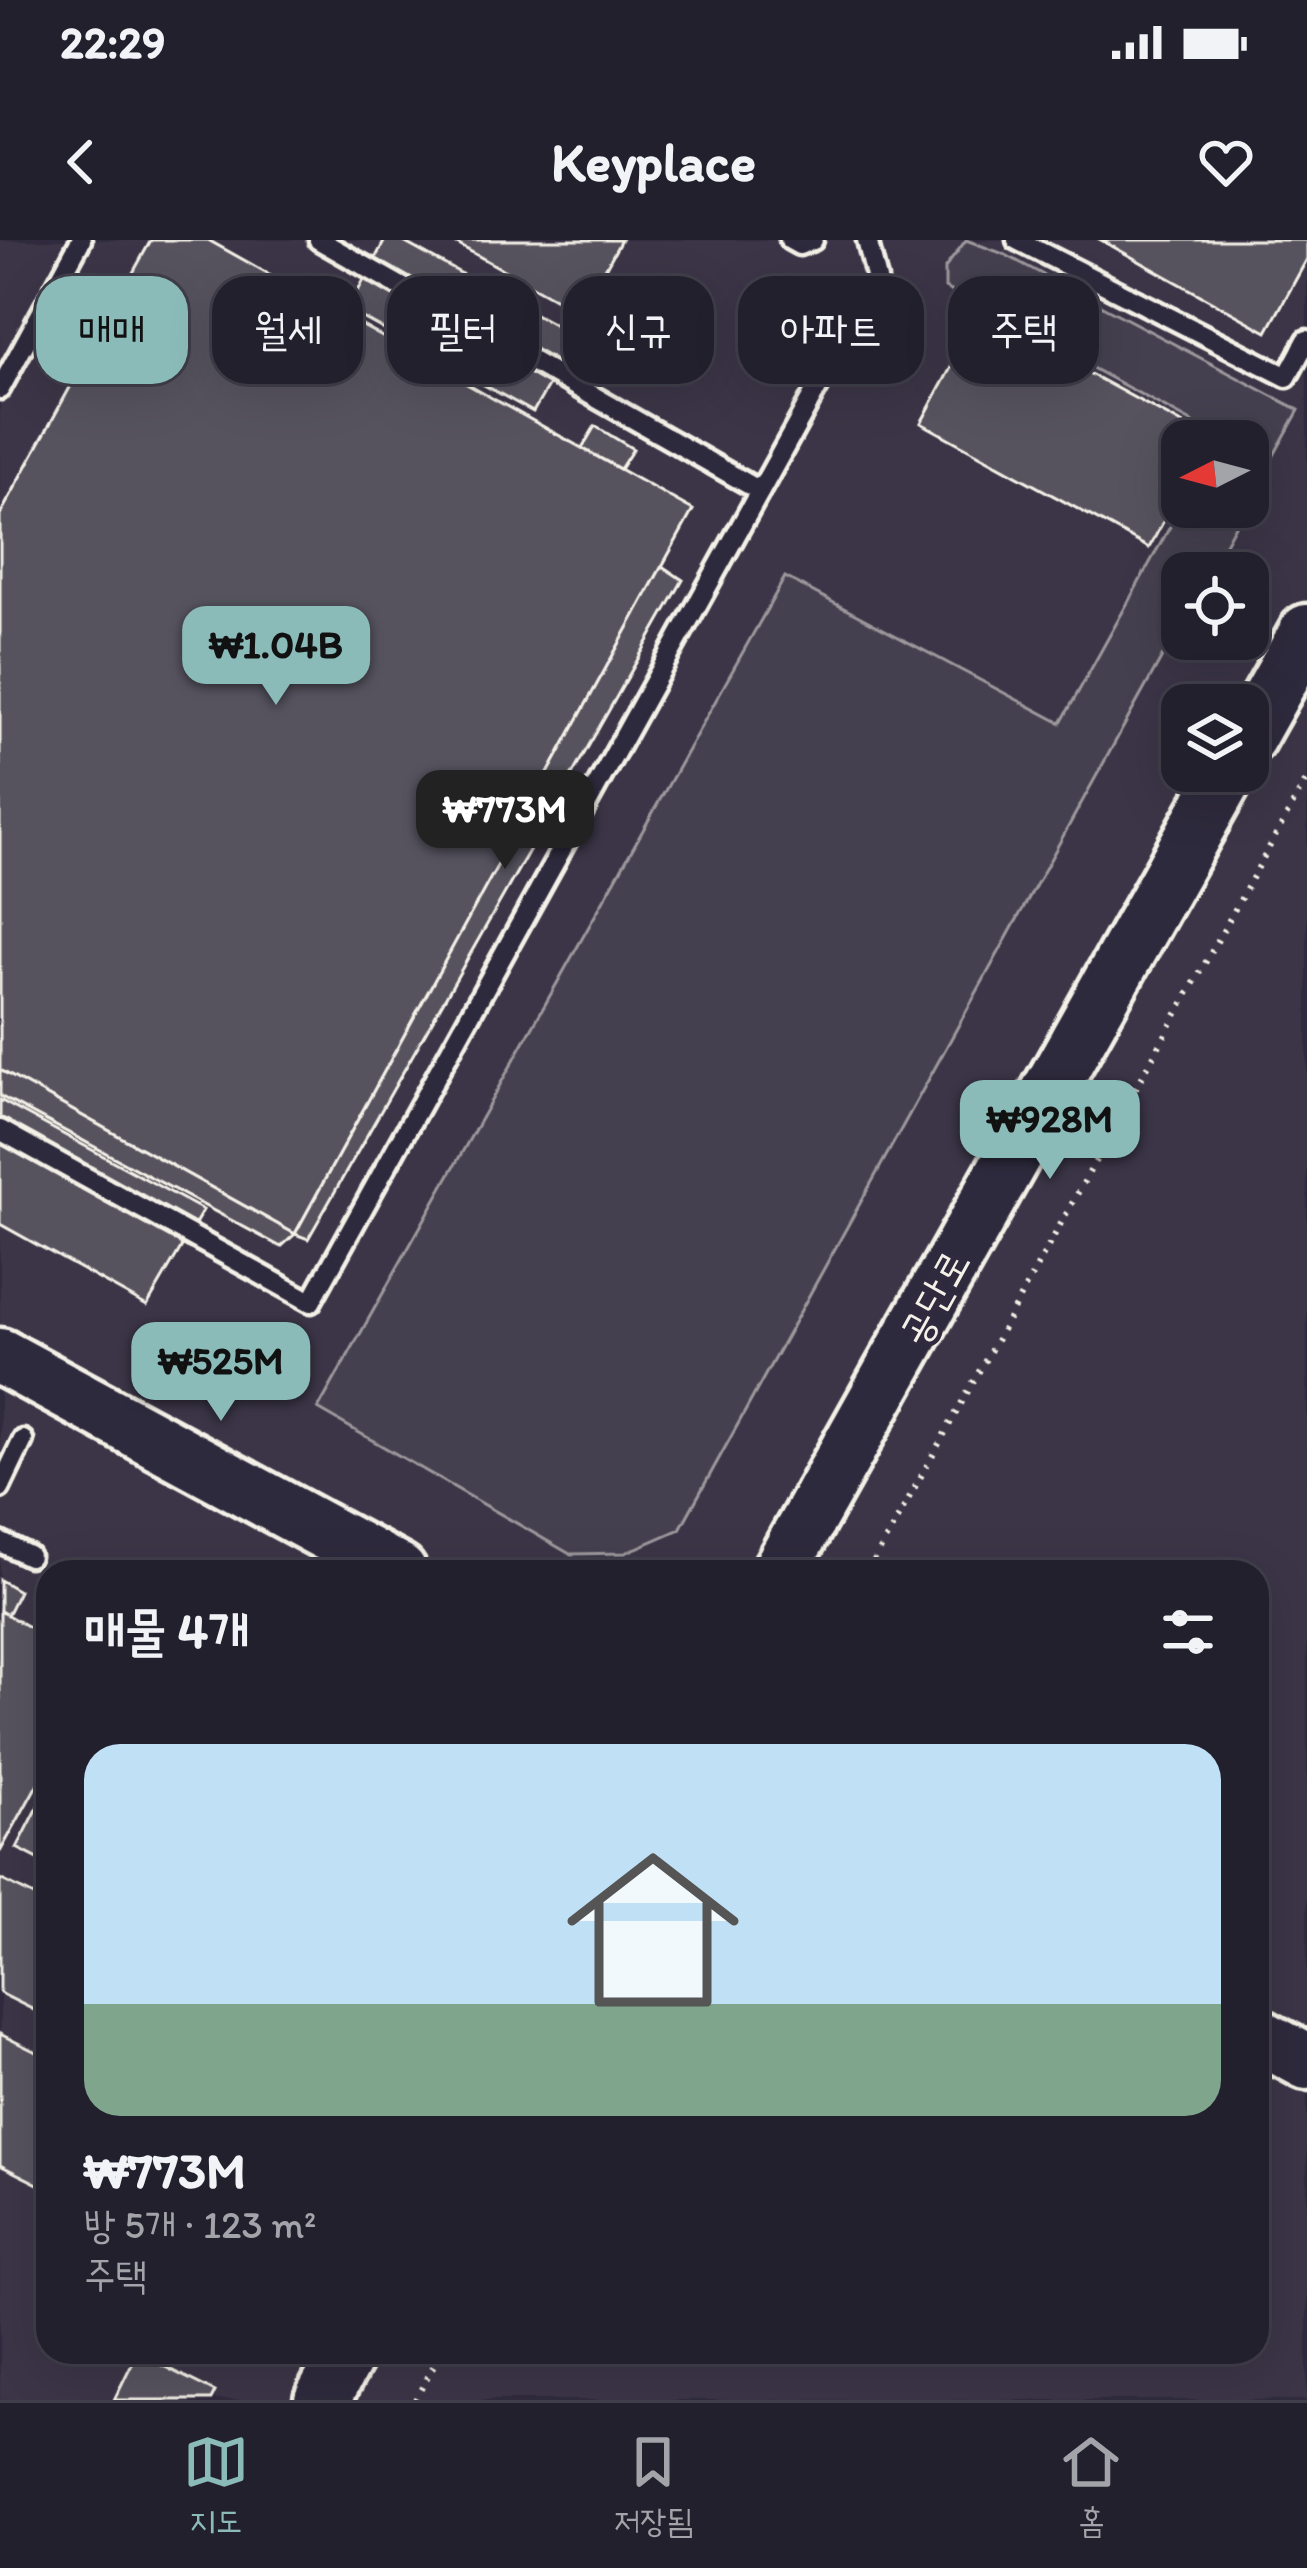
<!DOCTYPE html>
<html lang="ko">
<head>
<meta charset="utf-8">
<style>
  body { margin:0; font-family:Itim,"Poor Story",sans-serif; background:#2b2836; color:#f1f3f6; height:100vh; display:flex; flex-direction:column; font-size:45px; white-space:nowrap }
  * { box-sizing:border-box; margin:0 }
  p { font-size:39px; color:#a3a3aa }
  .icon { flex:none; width:66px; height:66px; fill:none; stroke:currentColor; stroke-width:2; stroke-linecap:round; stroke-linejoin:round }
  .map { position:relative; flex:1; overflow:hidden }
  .panel { position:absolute; left:36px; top:1320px; width:1233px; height:804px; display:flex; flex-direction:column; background:#23202e; border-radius:36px; box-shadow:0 12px 48px #0002,0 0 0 3px #403e4a }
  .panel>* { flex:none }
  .banner { position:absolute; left:36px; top:36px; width:1236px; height:108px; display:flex; gap:24px }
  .needle { width:78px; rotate:264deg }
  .fabs { position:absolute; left:1161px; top:180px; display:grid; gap:24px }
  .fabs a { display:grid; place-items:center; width:108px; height:108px; border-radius:24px; background:#23202e; box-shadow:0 12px 48px #0002,0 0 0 3px #403e4a; font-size:60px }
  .price { position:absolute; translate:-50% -102px; padding:0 27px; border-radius:24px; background:#8bbbb9; color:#111; font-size:39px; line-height:78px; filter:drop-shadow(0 3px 6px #0008) }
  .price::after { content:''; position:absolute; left:50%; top:72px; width:36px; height:27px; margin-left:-18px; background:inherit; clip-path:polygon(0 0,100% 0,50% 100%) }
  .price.selected { background:#222; color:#fff }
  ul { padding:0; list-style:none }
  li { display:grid; align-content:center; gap:24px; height:636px; padding:0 48px }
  li span { display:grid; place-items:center; height:372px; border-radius:36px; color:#555 }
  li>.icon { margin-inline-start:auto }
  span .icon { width:216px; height:216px; fill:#fffc; stroke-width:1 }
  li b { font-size:51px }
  h2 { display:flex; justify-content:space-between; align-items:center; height:144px; padding:0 48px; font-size:51px }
  .chip { padding:0 42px; border-radius:36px; background:#23202e; box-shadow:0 12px 48px #0002,0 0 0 3px #403e4a; font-size:42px; line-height:108px }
  .chip.selected { background:#8bbbb9; color:#111 }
  .status { display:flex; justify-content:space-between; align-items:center; height:84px; padding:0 60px; background:#23202e; direction:ltr }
  .status svg { height:33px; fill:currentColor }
  header { display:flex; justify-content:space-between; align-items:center; height:156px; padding:0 48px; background:#23202e; font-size:54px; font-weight:700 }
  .tab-bar { display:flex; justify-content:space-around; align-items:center; height:168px; border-top:3px solid #403e4a; background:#23202e; font-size:33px; color:#a3a3aa }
  .tab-bar a { display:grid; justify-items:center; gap:6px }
  .tab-bar .selected { color:#8bbbb9 }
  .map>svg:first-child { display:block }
  .built { fill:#3b3647; fill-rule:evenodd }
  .green { fill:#454050; stroke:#9c989c; stroke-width:3 }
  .building { fill:#56525f; stroke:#f4f1e8; stroke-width:3 }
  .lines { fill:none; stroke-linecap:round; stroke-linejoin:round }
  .lane-casing { stroke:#f4f1e8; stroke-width:27 }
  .secondary-casing { stroke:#f4f1e8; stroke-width:63 }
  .path { stroke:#f4f1e8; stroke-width:6; stroke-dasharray:3 9; stroke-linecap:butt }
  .lane { stroke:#2f2a3d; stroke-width:18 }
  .secondary { stroke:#2f2a3d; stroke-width:54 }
  .labels { text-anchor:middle; stroke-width:9; stroke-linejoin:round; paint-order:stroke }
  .street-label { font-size:42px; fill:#f4f1e8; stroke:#2f2a3d }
</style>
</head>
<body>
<div class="status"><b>22:29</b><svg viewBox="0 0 49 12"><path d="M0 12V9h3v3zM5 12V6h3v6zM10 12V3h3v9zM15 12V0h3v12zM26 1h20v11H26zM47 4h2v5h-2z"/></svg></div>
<header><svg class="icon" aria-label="back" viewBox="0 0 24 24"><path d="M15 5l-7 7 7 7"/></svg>Keyplace<svg class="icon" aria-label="heart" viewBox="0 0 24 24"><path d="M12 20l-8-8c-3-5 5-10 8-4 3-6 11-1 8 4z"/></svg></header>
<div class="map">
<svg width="1307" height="2160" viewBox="0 0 1307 2160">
  <rect width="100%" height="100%" fill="#2f2a3d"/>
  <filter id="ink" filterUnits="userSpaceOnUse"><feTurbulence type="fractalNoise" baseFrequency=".00833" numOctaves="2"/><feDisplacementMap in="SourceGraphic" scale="24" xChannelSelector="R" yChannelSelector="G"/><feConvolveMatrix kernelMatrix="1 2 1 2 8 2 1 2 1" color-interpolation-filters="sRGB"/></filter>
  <g filter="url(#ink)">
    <path class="built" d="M0,0H1307V2160H0ZM1182,201H1248V267H1182ZM1182,333H1248V399H1182ZM1182,465H1248V531H1182ZM48,1332H1257V2112H48Z"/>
    <g class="green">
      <polygon points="966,0 1004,14 1299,170 1248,262 1248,201 1218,201 1219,197 945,48 945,28"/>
      <polygon points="1182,265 1245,267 1209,333 1182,333 1182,381 680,1289 625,1313 570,1314 318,1169 785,337 1061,483"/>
    </g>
    <g class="building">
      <polygon points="151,0 208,0 693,270 295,994 0,830 0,275"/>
      <polygon points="385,0 400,0 577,97 533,172 348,70"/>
      <polygon points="460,0 621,0 581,73 457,4"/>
      <polygon points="1101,0 1307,0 1307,19 1267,92"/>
      <polygon points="980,74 1208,198 1182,201 1182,247 1149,308 921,183"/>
      <polygon points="595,186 633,209 620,229 582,208"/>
      <polygon points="662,326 683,340 308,999 295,994"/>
      <polygon points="0,830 295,994 281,1007 0,856"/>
      <polygon points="0,860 203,970 147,1066 0,984"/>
      <polygon points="0,1340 19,1351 7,1375 0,1371"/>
      <polygon points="0,1371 48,1398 48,1525 0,1612"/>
      <polygon points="48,1548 48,1624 17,1608"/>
      <polygon points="0,1639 48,1663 48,1777 0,1753"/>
      <polygon points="0,1794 48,1818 48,1949 0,1925"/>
      <polygon points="137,2113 215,2152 211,2160 114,2160"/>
    </g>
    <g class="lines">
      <g class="lane-casing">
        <g id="lane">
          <polyline points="319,0 760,251"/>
          <polyline points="790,0 799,5 813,0"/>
          <polyline points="1017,0 1287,137 1307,100"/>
          <polyline points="0,149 81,0"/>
          <polyline points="0,890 311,1062 877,40 867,0"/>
          <polyline points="0,1248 23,1200"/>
          <polyline points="0,1302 29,1316"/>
        </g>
      </g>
      <g class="secondary-casing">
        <g id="secondary">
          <polyline points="1248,497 1307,392"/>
          <polyline points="0,1116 399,1332"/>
          <polyline points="779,1332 1229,531"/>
          <polyline points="1257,1795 1307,1822"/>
          <polyline points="322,2160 348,2112"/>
        </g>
      </g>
      <g class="path">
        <polyline points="868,1332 1307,539"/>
        <polyline points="415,2160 441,2112"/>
      </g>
      <use href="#lane" class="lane"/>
      <use href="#secondary" class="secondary"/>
    </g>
  </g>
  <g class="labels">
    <g class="street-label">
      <text transform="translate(933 1057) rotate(-61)" y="15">공단로</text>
    </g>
  </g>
</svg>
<div class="fabs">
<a><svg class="needle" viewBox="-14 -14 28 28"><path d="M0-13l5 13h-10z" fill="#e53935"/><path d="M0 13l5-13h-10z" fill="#a3a3aa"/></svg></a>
<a><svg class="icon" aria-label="locate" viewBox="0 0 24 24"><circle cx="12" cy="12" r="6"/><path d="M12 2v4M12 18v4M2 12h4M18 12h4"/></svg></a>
<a><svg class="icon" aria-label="layers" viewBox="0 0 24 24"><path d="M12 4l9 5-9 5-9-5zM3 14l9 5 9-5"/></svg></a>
</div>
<b class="price" style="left:276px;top:468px">₩1.04B</b>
<b class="price selected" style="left:505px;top:632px">₩773M</b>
<b class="price" style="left:1050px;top:942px">₩928M</b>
<b class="price" style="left:221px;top:1184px">₩525M</b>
<div class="banner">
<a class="chip selected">매매</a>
<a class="chip">월세</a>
<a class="chip">필터</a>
<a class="chip">신규</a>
<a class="chip">아파트</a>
<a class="chip">주택</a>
</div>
<section class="panel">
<h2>매물 4개<svg class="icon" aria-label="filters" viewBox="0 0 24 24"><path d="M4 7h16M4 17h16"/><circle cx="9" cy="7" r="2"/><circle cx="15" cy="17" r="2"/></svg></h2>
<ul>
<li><span style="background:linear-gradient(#bfe0f5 70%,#7fa58c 0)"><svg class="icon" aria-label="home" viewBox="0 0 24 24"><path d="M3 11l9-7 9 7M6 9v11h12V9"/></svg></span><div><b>₩773M</b><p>방 5개 · 123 m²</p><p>주택</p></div></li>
</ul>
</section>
</div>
<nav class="tab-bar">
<a class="selected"><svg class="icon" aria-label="map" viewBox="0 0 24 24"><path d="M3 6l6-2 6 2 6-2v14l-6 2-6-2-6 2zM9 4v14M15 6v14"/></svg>지도</a>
<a><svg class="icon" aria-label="saved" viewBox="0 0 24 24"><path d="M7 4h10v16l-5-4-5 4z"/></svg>저장됨</a>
<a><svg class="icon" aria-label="home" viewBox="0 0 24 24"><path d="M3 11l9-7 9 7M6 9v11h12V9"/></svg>홈</a>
</nav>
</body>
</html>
